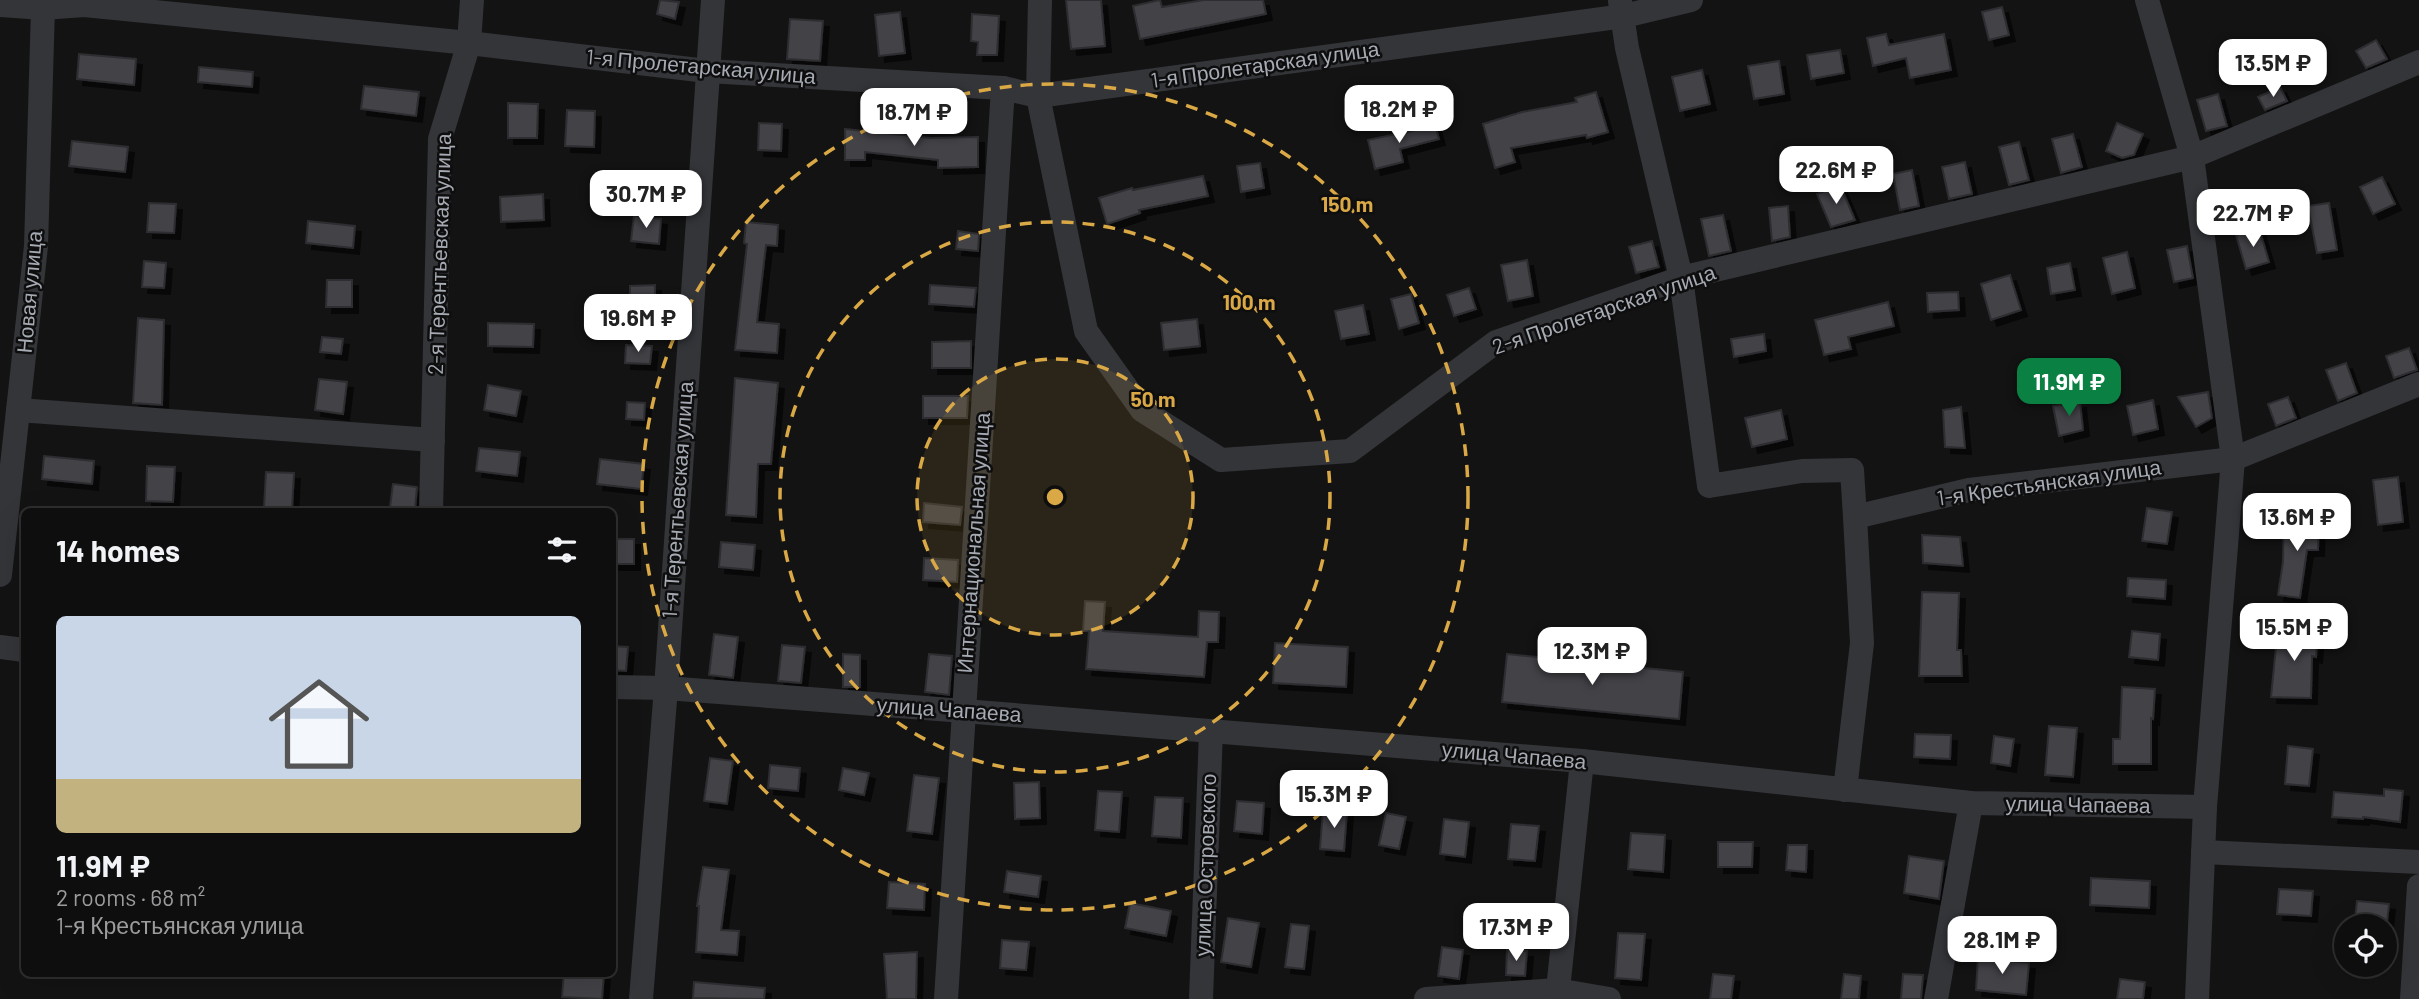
<!DOCTYPE html>
<html lang="en">
<head>
<meta charset="utf-8">
<style>
  body { margin:0; font-family:Barlow,sans-serif; background:#171718; color:#f1f3f6; height:100vh; display:flex; flex-direction:column; font-size:26px; white-space:nowrap }
  * { box-sizing:border-box; margin:0 }
  p { font-size:23px; color:#9b9c9e }
  .icon { flex:none; width:38px; height:38px; fill:none; stroke:currentColor; stroke-width:2; stroke-linecap:round; stroke-linejoin:round }
  .map { position:relative; flex:1; overflow:hidden }
  .details { position:absolute; left:21px; top:508px; width:595px; height:469px; display:flex; flex-direction:column; background:#0e0e0f; border-radius:10px; box-shadow:0 7px 28px #0002,0 0 0 2px #2e2e2f }
  .details>* { flex:none }
  .controls { position:absolute; left:2334px; top:914px; display:grid; gap:14px }
  .controls a { display:grid; place-items:center; width:63px; height:63px; border-radius:50%; background:#0e0e0f; box-shadow:0 7px 28px #0002,0 0 0 2px #2e2e2f; font-size:35px }
  .price { position:absolute; translate:-50% -60px; padding:0 16px; border-radius:14px; background:#fff; color:#222; font-size:23px; line-height:46px; filter:drop-shadow(0 2px 4px #0008) }
  .price::after { content:''; position:absolute; left:50%; top:42px; width:21px; height:16px; margin-left:-10px; background:inherit; clip-path:polygon(0 0,100% 0,50% 100%) }
  .price.selected { background:#0b8043; color:#fff }
  ul { padding:0; list-style:none }
  li { display:grid; align-content:center; gap:14px; height:371px; padding:0 35px }
  li+li { border-top:2px solid #2e2e2f }
  li span { display:grid; place-items:center; height:217px; border-radius:10px; color:#555 }
  li>.icon { margin-inline-start:auto }
  span .icon { width:126px; height:126px; fill:#fffc; stroke-width:1 }
  li b { font-size:30px }
  h2 { display:flex; justify-content:space-between; align-items:center; height:84px; padding:0 35px; font-size:30px }
  .map>svg:first-child { display:block }
  .building { fill:#424347; stroke:#2d2d30; stroke-width:2; filter:url(#shadow) }
  .lines { fill:none; stroke-linecap:round; stroke-linejoin:round }
  .minor { stroke:#343539; stroke-width:24 }
  .ring { fill:none; stroke:#daa945; stroke-width:3.5; stroke-dasharray:12 9 }
  .labels { text-anchor:middle; stroke-width:5; stroke-linejoin:round; paint-order:stroke }
  .street-label { font-size:21px; fill:#a6aab3; stroke:#0e0e0f }
  .centre { fill:#daa945; stroke:#0e0e0f; stroke-width:3.5 }
  .ring-label { font-size:21px; text-anchor:middle; font-weight:bold; fill:#daa945; stroke:#0e0e0f; stroke-width:5; stroke-linejoin:round; paint-order:stroke }
</style>
</head>
<body>
<div class="map">
<svg width="2419" height="999" viewBox="0 0 2419 999">
  <defs>
    <filter id="shadow"><feDropShadow dx="6" dy="6" stdDeviation="0" flood-color="#0009"/></filter>
  </defs>
  <rect width="100%" height="100%" fill="#131314"/>
  <g class="building">
    <polygon points="660,0 679,2 675,19 657,14"/>
    <polygon points="1066,0 1101,0 1105,46 1071,49"/>
    <polygon points="1160,0 1162,7 1204,0 1263,0 1266,14 1140,39 1133,6"/>
    <polygon points="2002,7 2009,35 1989,40 1982,12"/>
    <polygon points="900,12 905,53 879,56 875,15"/>
    <polygon points="972,14 999,16 997,55 977,55 978,42 971,41"/>
    <polygon points="790,19 823,21 820,61 787,59"/>
    <polygon points="1886,34 1889,45 1944,34 1951,70 1910,78 1906,58 1873,66 1867,38"/>
    <polygon points="2376,40 2387,59 2366,68 2356,51"/>
    <polygon points="1840,50 1844,73 1811,79 1807,55"/>
    <polygon points="79,54 136,59 134,85 77,79"/>
    <polygon points="1779,61 1784,94 1754,99 1748,66"/>
    <polygon points="199,67 253,72 252,87 198,82"/>
    <polygon points="1702,70 1710,104 1680,111 1672,77"/>
    <polygon points="364,86 419,92 416,116 361,109"/>
    <polygon points="2280,87 2287,101 2265,110 2258,97"/>
    <polygon points="1596,92 1608,132 1587,138 1586,135 1511,148 1515,162 1495,168 1483,124 1522,112 1577,102 1575,98"/>
    <polygon points="2218,94 2227,126 2206,131 2197,100"/>
    <polygon points="508,103 538,104 537,138 508,138"/>
    <polygon points="567,110 595,111 594,147 565,146"/>
    <polygon points="759,123 782,124 781,151 758,150"/>
    <polygon points="2117,123 2143,134 2134,155 2122,158 2106,151"/>
    <polygon points="1435,125 1439,139 1400,149 1403,162 1375,169 1368,140 1396,134 1397,135"/>
    <polygon points="845,129 930,138 978,137 978,167 938,168 938,160 865,152 865,160 845,160"/>
    <polygon points="2073,134 2082,167 2061,173 2052,139"/>
    <polygon points="72,141 128,147 125,172 69,166"/>
    <polygon points="2019,142 2029,180 2009,185 1999,147"/>
    <polygon points="1965,162 1972,194 1949,199 1942,167"/>
    <polygon points="1260,163 1264,188 1241,192 1237,166"/>
    <polygon points="1912,170 1919,206 1900,210 1893,174"/>
    <polygon points="1203,176 1208,196 1139,210 1140,213 1107,224 1099,198 1132,188 1133,190"/>
    <polygon points="2382,177 2395,204 2373,214 2360,187"/>
    <polygon points="1840,185 1855,220 1831,227 1817,194"/>
    <polygon points="543,194 544,220 501,222 500,197"/>
    <polygon points="149,203 176,204 174,233 147,232"/>
    <polygon points="2329,203 2337,250 2317,253 2308,206"/>
    <polygon points="1788,206 1790,237 1772,241 1769,208"/>
    <polygon points="1723,215 1731,251 1709,256 1701,219"/>
    <polygon points="634,216 661,219 659,244 631,241"/>
    <polygon points="308,221 355,226 353,248 306,243"/>
    <polygon points="746,222 778,225 777,246 766,245 757,322 779,324 777,353 735,350 747,244 744,243"/>
    <polygon points="2259,228 2269,262 2246,269 2236,235"/>
    <polygon points="958,231 979,234 978,251 956,249"/>
    <polygon points="1652,241 1659,267 1636,273 1629,247"/>
    <polygon points="2187,246 2193,278 2174,282 2167,250"/>
    <polygon points="2127,252 2135,288 2112,294 2103,258"/>
    <polygon points="1527,260 1533,296 1508,301 1501,265"/>
    <polygon points="144,261 166,263 164,288 142,287"/>
    <polygon points="2070,263 2075,290 2051,294 2047,268"/>
    <polygon points="2010,275 2021,310 1991,320 1981,284"/>
    <polygon points="327,280 352,280 352,307 326,307"/>
    <polygon points="655,285 655,302 630,303 630,286"/>
    <polygon points="930,285 976,288 974,307 929,304"/>
    <polygon points="1469,288 1476,309 1454,316 1447,295"/>
    <polygon points="1958,292 1959,310 1928,312 1927,293"/>
    <polygon points="1411,294 1419,323 1399,329 1391,299"/>
    <polygon points="1888,302 1894,326 1848,337 1851,349 1824,355 1815,320"/>
    <polygon points="1363,305 1369,334 1341,339 1335,311"/>
    <polygon points="138,318 164,320 162,405 133,403"/>
    <polygon points="1197,319 1200,346 1164,350 1161,323"/>
    <polygon points="488,323 534,324 533,347 488,346"/>
    <polygon points="1764,334 1766,351 1734,357 1731,339"/>
    <polygon points="322,337 343,339 341,354 320,352"/>
    <polygon points="971,341 971,368 932,368 932,342"/>
    <polygon points="626,345 652,346 650,364 625,363"/>
    <polygon points="2409,348 2417,370 2394,378 2386,356"/>
    <polygon points="2346,363 2357,393 2338,401 2326,370"/>
    <polygon points="735,378 778,383 771,464 758,464 756,517 726,515"/>
    <polygon points="319,379 347,382 343,414 315,410"/>
    <polygon points="488,385 521,391 516,416 484,410"/>
    <polygon points="2208,392 2212,418 2196,427 2178,397"/>
    <polygon points="923,396 968,396 967,418 923,418"/>
    <polygon points="2288,397 2296,418 2276,426 2268,404"/>
    <polygon points="2153,400 2158,429 2133,435 2127,406"/>
    <polygon points="627,402 645,403 644,420 626,419"/>
    <polygon points="2080,402 2083,430 2059,436 2053,406"/>
    <polygon points="1961,407 1965,448 1945,447 1943,410"/>
    <polygon points="1781,410 1787,439 1752,447 1745,418"/>
    <polygon points="479,448 520,452 517,476 476,471"/>
    <polygon points="44,456 94,461 92,484 42,479"/>
    <polygon points="600,459 644,464 641,489 597,484"/>
    <polygon points="147,466 175,467 173,502 146,501"/>
    <polygon points="266,472 294,473 292,509 264,507"/>
    <polygon points="2398,477 2403,522 2378,525 2373,480"/>
    <polygon points="393,484 417,487 415,510 390,507"/>
    <polygon points="924,503 962,507 960,525 923,522"/>
    <polygon points="2147,508 2172,512 2167,544 2142,541"/>
    <polygon points="2284,517 2319,518 2318,550 2307,550 2300,598 2278,595 2283,562"/>
    <polygon points="1922,535 1960,537 1963,566 1923,563"/>
    <rect x="612" y="539" width="22" height="25"/>
    <polygon points="721,542 755,545 753,570 719,567"/>
    <polygon points="924,558 958,560 957,582 923,580"/>
    <polygon points="2128,578 2166,580 2165,599 2127,596"/>
    <polygon points="1922,592 1959,593 1957,650 1961,650 1962,676 1919,676"/>
    <polygon points="1085,601 1105,602 1103,631 1198,637 1199,611 1219,612 1218,642 1207,642 1204,677 1086,669 1089,631 1083,631"/>
    <polygon points="2278,627 2318,630 2316,657 2312,656 2311,698 2271,697"/>
    <polygon points="2132,631 2160,634 2158,660 2129,657"/>
    <polygon points="714,634 738,637 733,678 709,675"/>
    <polygon points="1275,643 1348,647 1346,687 1273,683"/>
    <polygon points="782,645 805,647 801,683 778,681"/>
    <polygon points="612,646 628,647 626,671 612,670"/>
    <polygon points="843,654 860,655 860,687 843,687"/>
    <polygon points="929,654 952,656 949,695 925,692"/>
    <polygon points="1507,654 1683,672 1679,719 1502,702"/>
    <polygon points="2122,687 2155,689 2153,719 2151,718 2151,764 2113,764 2113,739 2120,739"/>
    <polygon points="2049,726 2077,728 2073,777 2045,775"/>
    <polygon points="1915,734 1951,735 1950,759 1914,757"/>
    <polygon points="1994,736 2014,739 2010,766 1991,763"/>
    <polygon points="2288,746 2313,749 2309,786 2285,784"/>
    <polygon points="710,758 733,761 727,804 704,801"/>
    <polygon points="770,765 800,768 798,791 768,788"/>
    <polygon points="843,768 869,773 864,795 839,790"/>
    <polygon points="914,775 939,778 932,834 907,831"/>
    <polygon points="1039,782 1040,818 1015,819 1014,783"/>
    <polygon points="2384,789 2403,791 2400,822 2363,817 2363,819 2332,817 2334,792 2384,796"/>
    <polygon points="1098,791 1122,792 1119,832 1095,830"/>
    <polygon points="1155,797 1183,798 1181,838 1152,836"/>
    <polygon points="1237,801 1264,803 1262,834 1234,831"/>
    <polygon points="1323,809 1347,811 1344,851 1320,849"/>
    <polygon points="1386,813 1406,817 1399,849 1379,845"/>
    <polygon points="1444,819 1469,822 1465,857 1440,854"/>
    <polygon points="1511,824 1539,826 1535,861 1508,859"/>
    <polygon points="1631,833 1665,835 1663,872 1628,869"/>
    <polygon points="1718,842 1753,842 1752,867 1718,867"/>
    <polygon points="1788,845 1807,845 1806,872 1786,870"/>
    <polygon points="1909,856 1944,861 1939,899 1904,893"/>
    <polygon points="703,867 729,870 721,930 739,931 737,955 696,952 699,906 697,906"/>
    <polygon points="1007,871 1041,876 1038,897 1004,892"/>
    <polygon points="2091,878 2150,881 2149,908 2090,905"/>
    <polygon points="889,882 925,884 924,910 887,908"/>
    <polygon points="2279,889 2313,891 2311,916 2277,914"/>
    <polygon points="2357,901 2389,904 2387,922 2355,919"/>
    <polygon points="1130,903 1171,911 1166,936 1125,928"/>
    <polygon points="1228,918 1259,923 1251,967 1221,962"/>
    <polygon points="1291,924 1309,926 1304,969 1285,967"/>
    <polygon points="1618,933 1645,934 1641,980 1615,978"/>
    <polygon points="1002,940 1029,942 1026,970 1000,968"/>
    <polygon points="1442,947 1463,950 1459,979 1438,976"/>
    <polygon points="1507,950 1527,951 1525,976 1506,975"/>
    <polygon points="917,952 916,999 887,999 884,954"/>
    <polygon points="1978,958 2029,963 2026,995 1976,990"/>
    <polygon points="564,973 604,973 602,999 562,997"/>
    <polygon points="1713,974 1734,976 1731,999 1710,999"/>
    <polygon points="1844,974 1861,976 1859,999 1841,999"/>
    <polygon points="1903,974 1923,975 1921,999 1901,999"/>
    <polygon points="2120,979 2145,982 2143,999 2117,999"/>
    <polygon points="694,982 765,988 764,999 693,998"/>
  </g>
  <g class="lines">
    <g class="minor">
      <polyline points="1040,0 1038,96 1086,331 1142,410 1221,460 1350,451 1496,342 1681,278 2192,157 2419,62"/>
      <polyline points="2147,0 2192,157 2233,459 2205,807 2197,999"/>
      <polyline points="1620,1 1627,48 1681,278 1709,486 1802,471 1852,470 1855,517"/>
      <polyline points="0,5 43,8 84,5 469,43 707,71 1003,88 1038,96 1624,16 1691,0"/>
      <polyline points="18,410 433,440"/>
      <polyline points="431,511 440,139 469,43 472,0"/>
      <polyline points="0,575 36,246 43,8"/>
      <polyline points="0,647 24,650"/>
      <polyline points="612,687 666,688 964,711 1582,761 1971,803 2205,807"/>
      <polyline points="1845,790 1862,643 1855,517 1969,490 2233,459 2419,384"/>
      <polyline points="2203,852 2419,862"/>
      <polyline points="641,999 666,688 713,0"/>
      <polyline points="946,999 1003,88"/>
      <polyline points="1201,999 1211,731"/>
      <polyline points="1426,999 1557,990 1609,999"/>
      <polyline points="1557,999 1582,761"/>
      <polyline points="1936,999 1971,803"/>
      <polyline points="2412,999 2419,886"/>
    </g>
  </g>
  <circle cx="1055" cy="497" r="138" fill="#daa945" fill-opacity=".12"/>
  <g class="ring">
    <circle cx="1055" cy="497" r="138"/>
    <circle cx="1055" cy="497" r="275"/>
    <circle cx="1055" cy="497" r="413"/>
  </g>
  <g class="labels">
    <g class="street-label">
      <text transform="translate(1265 65) rotate(-8)" y="7">1-я Пролетарская улица</text>
      <text transform="translate(701 67) rotate(5)" y="7">1-я Пролетарская улица</text>
      <text transform="translate(440 254) rotate(-88)" y="7">2-я Терентьевская улица</text>
      <text transform="translate(30 292) rotate(-85)" y="7">Новая улица</text>
      <text transform="translate(1604 310) rotate(-19)" y="7">2-я Пролетарская улица</text>
      <text transform="translate(2049 483) rotate(-8)" y="7">1-я Крестьянская улица</text>
      <text transform="translate(678 500) rotate(-86)" y="7">1-я Терентьевская улица</text>
      <text transform="translate(974 543) rotate(-86)" y="7">Интернациональная улица</text>
      <text transform="translate(949 710) rotate(4)" y="7">улица Чапаева</text>
      <text transform="translate(1514 756) rotate(5)" y="7">улица Чапаева</text>
      <text transform="translate(2078 805) rotate(1)" y="7">улица Чапаева</text>
      <text transform="translate(1206 865) rotate(-88)" y="7">улица Островского</text>
    </g>
  </g>
  <circle cx="1055" cy="497" r="10" class="centre"/>
  <g class="ring-label">
    <text x="1347" y="212">150 m</text>
    <text x="1249" y="310">100 m</text>
    <text x="1153" y="407">50 m</text>
  </g>
</svg>
<div class="controls">
<a><svg class="icon" aria-label="locate" viewBox="0 0 24 24"><circle cx="12" cy="12" r="6"/><path d="M12 2v4M12 18v4M2 12h4M18 12h4"/></svg></a>
</div>
<b class="price" style="left:2273px;top:99px">13.5M ₽</b>
<b class="price" style="left:1399px;top:145px">18.2M ₽</b>
<b class="price" style="left:914px;top:148px">18.7M ₽</b>
<b class="price" style="left:1836px;top:206px">22.6M ₽</b>
<b class="price" style="left:646px;top:230px">30.7M ₽</b>
<b class="price" style="left:2253px;top:249px">22.7M ₽</b>
<b class="price" style="left:638px;top:354px">19.6M ₽</b>
<b class="price selected" style="left:2069px;top:418px">11.9M ₽</b>
<b class="price" style="left:2297px;top:553px">13.6M ₽</b>
<b class="price" style="left:2294px;top:663px">15.5M ₽</b>
<b class="price" style="left:1592px;top:687px">12.3M ₽</b>
<b class="price" style="left:1334px;top:830px">15.3M ₽</b>
<b class="price" style="left:1516px;top:963px">17.3M ₽</b>
<b class="price" style="left:2002px;top:976px">28.1M ₽</b>
<section class="details">
<h2>14 homes<svg class="icon" aria-label="filters" viewBox="0 0 24 24"><path d="M4 7h16M4 17h16"/><circle cx="9" cy="7" r="2"/><circle cx="15" cy="17" r="2"/></svg></h2>
<ul>
<li><span style="background:linear-gradient(#c9d6e8 75%,#c2b280 0)"><svg class="icon" aria-label="home" viewBox="0 0 24 24"><path d="M3 11l9-7 9 7M6 9v11h12V9"/></svg></span><div><b>11.9M ₽</b><p>2 rooms · 68 m²</p><p>1-я Крестьянская улица</p></div></li>
</ul>
</section>
</div>
</body>
</html>
